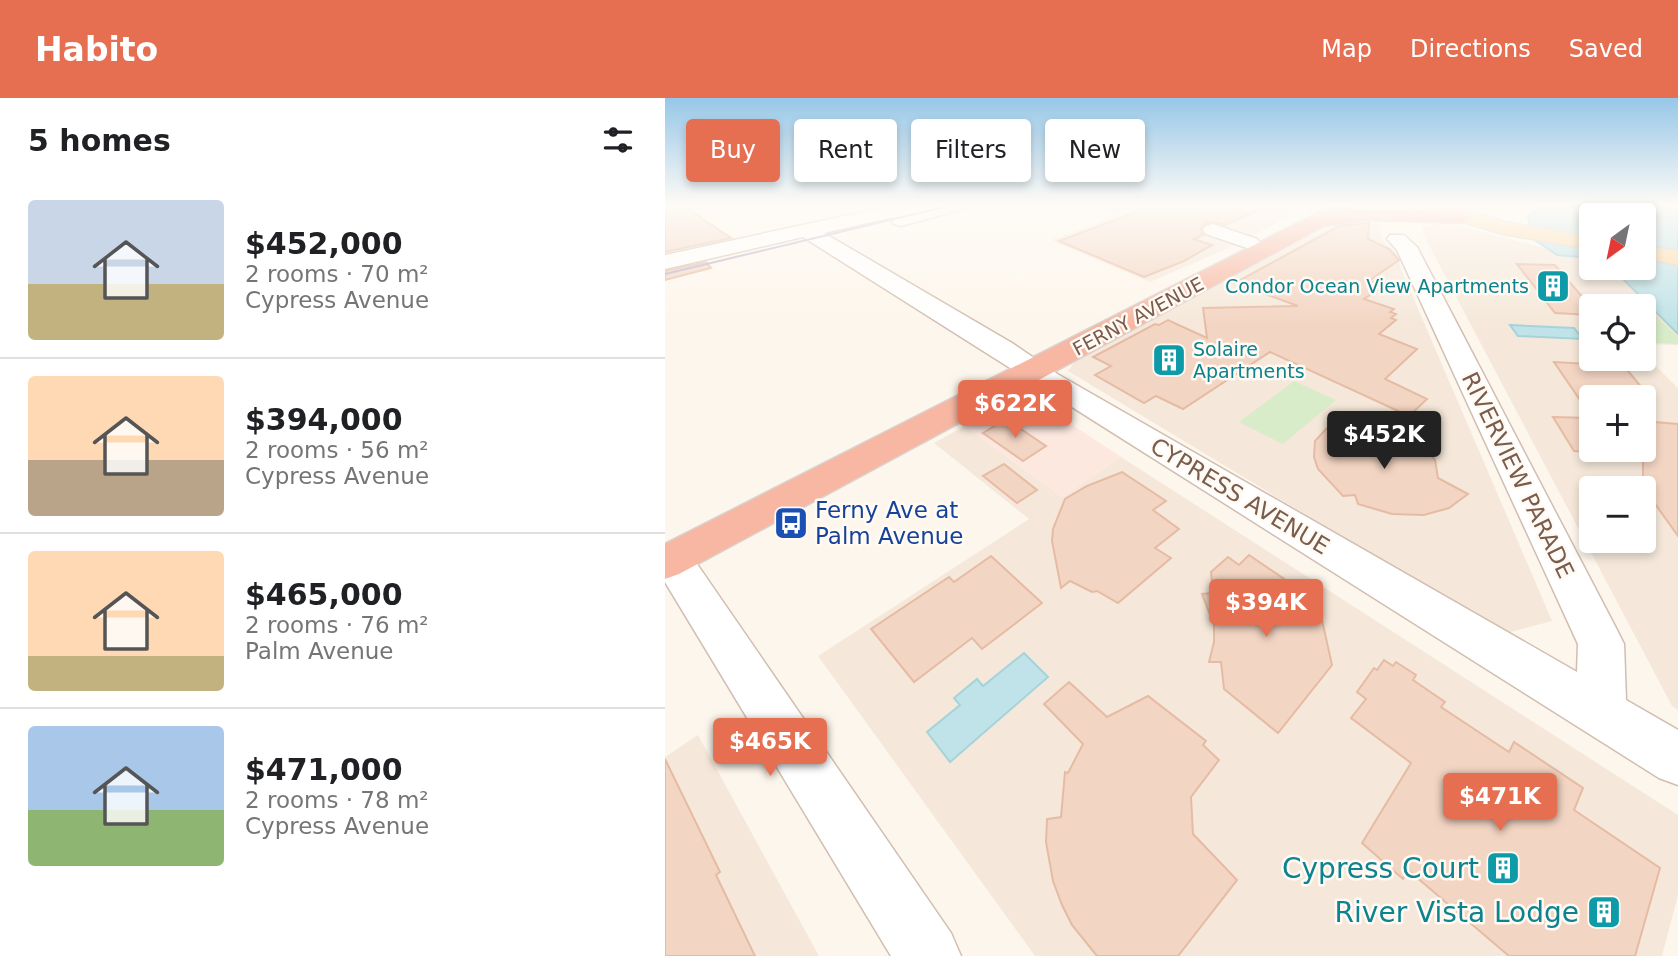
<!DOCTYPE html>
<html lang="en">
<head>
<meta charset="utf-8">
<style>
  body { margin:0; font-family:"DejaVu Sans",sans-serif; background:#f6f6f6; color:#202124; height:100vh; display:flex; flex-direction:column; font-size:26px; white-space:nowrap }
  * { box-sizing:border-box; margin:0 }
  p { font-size:23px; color:#757577 }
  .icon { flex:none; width:38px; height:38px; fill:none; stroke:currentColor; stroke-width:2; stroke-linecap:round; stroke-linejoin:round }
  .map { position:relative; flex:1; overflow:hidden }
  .drawer { display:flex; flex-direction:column; background:#fff; width:665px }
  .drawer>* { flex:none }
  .banner { position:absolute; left:21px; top:21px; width:665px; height:63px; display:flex; gap:14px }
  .needle { width:46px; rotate:213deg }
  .buttons { position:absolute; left:914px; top:105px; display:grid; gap:14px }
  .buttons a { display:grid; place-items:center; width:77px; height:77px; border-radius:7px; background:#fff; box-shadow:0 4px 10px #0003; font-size:35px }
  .price { position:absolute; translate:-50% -60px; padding:0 16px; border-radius:7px; background:#e76f51; color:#fff; font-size:23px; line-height:46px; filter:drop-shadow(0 2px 4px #0008) }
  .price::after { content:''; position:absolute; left:50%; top:42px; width:21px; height:16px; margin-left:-10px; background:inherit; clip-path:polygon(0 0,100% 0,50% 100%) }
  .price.active { background:#222; color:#fff }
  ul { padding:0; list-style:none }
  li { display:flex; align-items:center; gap:21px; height:175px; padding:0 28px }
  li+li { border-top:2px solid #e0e0e0 }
  li span { display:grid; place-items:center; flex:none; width:196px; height:140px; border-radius:7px; color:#555 }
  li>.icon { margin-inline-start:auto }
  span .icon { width:84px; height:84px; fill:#fffc; stroke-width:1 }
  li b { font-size:30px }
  h2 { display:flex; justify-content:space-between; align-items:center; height:84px; padding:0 28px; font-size:30px }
  .chip { padding:0 24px; border-radius:7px; background:#fff; box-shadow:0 4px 10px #0003; font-size:24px; line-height:63px }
  .chip.active { background:#e76f51; color:#fff }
  header { display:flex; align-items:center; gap:42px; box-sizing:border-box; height:98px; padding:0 35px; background:#e76f51; color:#fff }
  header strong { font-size:33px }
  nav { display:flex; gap:38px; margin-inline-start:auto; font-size:24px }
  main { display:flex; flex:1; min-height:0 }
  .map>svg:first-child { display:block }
  .residential { fill:#f5e8da; fill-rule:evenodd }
  .commercial { fill:#fde8e0 }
  .green { fill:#d8ecc9 }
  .water { fill:#bfe3e8; stroke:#a5d3da; stroke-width:2 }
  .pier { fill:#fdf6ec }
  .building { fill:#f3d5c3; stroke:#e6bba3; stroke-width:2 }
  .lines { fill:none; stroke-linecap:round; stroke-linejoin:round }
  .minor-casing { stroke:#d1beb0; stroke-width:3 }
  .major-casing { stroke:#dad1cd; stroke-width:3 }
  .highway-casing { stroke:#dad1cd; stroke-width:3 }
  .minor { fill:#fff; fill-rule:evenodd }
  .major { fill:#fbd9a5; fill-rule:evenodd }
  .highway { fill:#f7b7a3; fill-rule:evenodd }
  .tram { stroke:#b9a8c9; stroke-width:2 }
  .labels { text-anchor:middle; stroke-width:5; stroke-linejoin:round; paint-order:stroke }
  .far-culture-label { font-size:19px; fill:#0d838f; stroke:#fffaf3; text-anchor:end }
  .far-street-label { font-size:19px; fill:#7a5c4d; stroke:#fffaf3 }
  .street-label { font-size:23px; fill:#7a5c4d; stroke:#fffaf3 }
  .transit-label { font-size:23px; fill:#164399; stroke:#fffaf3; text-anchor:start }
  .near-culture-label { font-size:28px; fill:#0d838f; stroke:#fffaf3; text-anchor:end }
</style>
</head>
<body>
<header>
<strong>Habito</strong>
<nav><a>Map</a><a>Directions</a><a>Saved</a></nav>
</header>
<main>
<section class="drawer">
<h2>5 homes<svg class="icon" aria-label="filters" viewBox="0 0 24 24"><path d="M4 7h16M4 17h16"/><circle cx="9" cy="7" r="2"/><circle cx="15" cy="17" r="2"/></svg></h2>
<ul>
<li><span style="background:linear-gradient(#c9d6e8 60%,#c2b280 0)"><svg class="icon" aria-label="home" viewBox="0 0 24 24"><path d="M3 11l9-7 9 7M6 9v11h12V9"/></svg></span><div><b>$452,000</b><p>2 rooms · 70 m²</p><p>Cypress Avenue</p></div></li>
<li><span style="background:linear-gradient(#ffd9b3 60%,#b9a48a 0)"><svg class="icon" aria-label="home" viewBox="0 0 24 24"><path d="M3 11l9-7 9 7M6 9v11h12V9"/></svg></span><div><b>$394,000</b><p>2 rooms · 56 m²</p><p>Cypress Avenue</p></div></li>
<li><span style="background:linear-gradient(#ffd9b3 75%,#c2b280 0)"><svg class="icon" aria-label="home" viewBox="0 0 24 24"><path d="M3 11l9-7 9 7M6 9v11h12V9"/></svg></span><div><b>$465,000</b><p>2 rooms · 76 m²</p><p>Palm Avenue</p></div></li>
<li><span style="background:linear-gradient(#a9c7e8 60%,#8fb573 0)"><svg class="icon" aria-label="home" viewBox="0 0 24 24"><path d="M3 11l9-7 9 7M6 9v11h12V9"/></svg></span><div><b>$471,000</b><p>2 rooms · 78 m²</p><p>Cypress Avenue</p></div></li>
</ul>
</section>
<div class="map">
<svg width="1013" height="858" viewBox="0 0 1013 858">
  <rect width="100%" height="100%" fill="#fdf6ec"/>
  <g class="residential">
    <polygon points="420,106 648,106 559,152 485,184 386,142 450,118"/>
    <polygon points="714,123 717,142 732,155 736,171 887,523 838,536 403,273 410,263 663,128 681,124"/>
    <path d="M771,126L796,128L882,151L892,157L926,160V170H947L1013,236V247L978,246V208H926V261H978V254L1013,290V612L1007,608L758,136V130ZM926,299H978V352H926ZM926,390H978V443H926Z"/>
    <polygon points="300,328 397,399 456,359 1013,717 1013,797 997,858 370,858 153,558 364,421 269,345"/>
    <polygon points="33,637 154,858 0,858 0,659"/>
  </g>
  <polygon class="commercial" points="356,299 368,301 456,359 397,399 300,328 345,302"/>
  <g class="green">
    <polygon points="934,201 974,202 1013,239 1013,246 978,244 978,208 941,208"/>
    <polygon points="629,283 671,302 618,346 574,324"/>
  </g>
  <g class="water">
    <polygon points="878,106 1013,106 1013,236 947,170 978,170 978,117 926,117 926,160 892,157 867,140 863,119"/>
    <polygon points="845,227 909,230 918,241 853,238"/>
    <polygon points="359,555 383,579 285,664 262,634 295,607 289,600 312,581 318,588"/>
  </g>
  <polygon class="pier" points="979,256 1004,256 1013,263 1013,290"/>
  <g class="building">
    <polygon points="0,106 16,106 66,140 0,154"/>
    <polygon points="525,106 607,106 560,127 549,124 540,125 535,132 538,137 529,141 547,147 519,163 479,179 394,143 484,109 502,115"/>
    <polygon points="704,125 703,141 724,151 734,162 708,180 705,183 719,188 699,201 729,211 725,214 731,216 726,220 731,222 714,236 752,251 720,281 762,301 744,318 605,254 518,311 491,298 479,305 430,277 446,268 428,259 490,226 494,227 503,222 542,240 538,210 633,208 570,185 674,128"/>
    <polygon points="41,164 46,170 0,182 0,173"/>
    <polygon points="852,166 890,167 926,209 926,217 890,215"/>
    <polygon points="889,264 959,268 982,296 926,293 926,318"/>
    <polygon points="888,319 926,320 926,354 909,353"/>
    <polygon points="341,321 381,348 358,363 318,335"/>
    <polygon points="978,323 1013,326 1013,438 978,389"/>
    <polygon points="662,330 733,333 761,351 770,362 773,380 803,396 784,410 759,417 727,416 693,406 690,397 678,398 653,371 649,359 650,343"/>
    <polygon points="339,366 372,392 352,405 318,378"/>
    <polygon points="457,374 501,403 488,412 514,431 490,450 506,460 453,505 432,493 427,494 405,483 396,490 387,443 388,431 400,401 422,388"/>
    <polygon points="584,457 653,504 667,567 613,635 559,591 556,564 544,564 549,544 549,527 537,496 548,495 546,474 563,459 574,467"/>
    <polygon points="326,458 377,505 317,551 307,540 249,584 206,531 284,479 289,484"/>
    <polygon points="719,562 728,568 731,564 751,577 748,582 780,604 776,609 844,654 849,644 918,690 909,712 995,770 970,858 844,858 743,772 738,781 697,745 746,665 686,620 701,601 692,594 709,570 712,572"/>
    <polygon points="404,584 442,619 483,598 541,643 538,647 554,662 526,699 528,736 572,782 513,858 432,858 407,827 397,807 388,783 381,744 382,721 396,719 400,674 403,675 418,646 379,606"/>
    <polygon points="0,661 55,774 51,777 90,858 0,858"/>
  </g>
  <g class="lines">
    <g class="minor-casing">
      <g id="minor">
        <polygon points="234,106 304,106 302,110 236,128 229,126 226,122 228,119 159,135 347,245 394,277 912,574 913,546 732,152 722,141 725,137 739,137 752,149 952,532 959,546 961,602 1013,632 1013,687 994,680 138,139 0,171 0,157"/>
        <polygon points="548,126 592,141 595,145 592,149 585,151 541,136 538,132 541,128"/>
        <polygon points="7,445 21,450 286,835 296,858 226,858 0,484 0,447"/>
      </g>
    </g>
    <g class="major-casing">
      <g id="major">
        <polygon points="748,106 778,106 840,124 926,139 926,151 838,136 750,110"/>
        <polygon points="978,148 1013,153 1013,167 978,160"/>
      </g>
    </g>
    <g class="highway-casing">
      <polygon id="highway" points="670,106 694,106 687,112 796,113 806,119 796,125 701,122 659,128 14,476 0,481 0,446"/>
    </g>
    <use href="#minor" class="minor"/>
    <use href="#major" class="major"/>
    <use href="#highway" class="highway"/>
    <polyline class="tram" points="0,176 291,106"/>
  </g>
  <linearGradient id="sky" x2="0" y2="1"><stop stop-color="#97c7e8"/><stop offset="0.47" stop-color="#fefbf6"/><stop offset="1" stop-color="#fefbf6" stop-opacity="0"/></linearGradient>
  <rect width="1013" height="227" fill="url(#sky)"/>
  <defs>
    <g id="building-square" transform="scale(1.75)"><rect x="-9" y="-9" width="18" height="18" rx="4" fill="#0f9aa8" stroke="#fffaf3"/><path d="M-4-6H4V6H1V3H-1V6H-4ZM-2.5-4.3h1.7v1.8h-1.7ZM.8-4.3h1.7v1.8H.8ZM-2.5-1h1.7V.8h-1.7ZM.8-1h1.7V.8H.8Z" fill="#fff"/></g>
    <g id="bus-square" transform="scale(1.75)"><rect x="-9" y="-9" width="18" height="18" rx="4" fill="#1a4fb4" stroke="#fffaf3"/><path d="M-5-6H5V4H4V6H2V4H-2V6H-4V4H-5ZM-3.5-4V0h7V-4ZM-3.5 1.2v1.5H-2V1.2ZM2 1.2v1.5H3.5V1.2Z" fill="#fff"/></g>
  </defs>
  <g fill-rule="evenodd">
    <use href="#building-square" x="888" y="188"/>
    <use href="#building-square" x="504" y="262"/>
    <use href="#bus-square" x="126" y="425"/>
    <use href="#building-square" x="838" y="770"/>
    <use href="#building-square" x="939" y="814"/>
  </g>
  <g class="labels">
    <g class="far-culture-label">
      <text x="864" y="195">Condor Ocean View Apartments</text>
      <text x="528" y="258" text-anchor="start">Solaire<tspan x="528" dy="22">Apartments</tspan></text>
    </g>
    <g class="far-street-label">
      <text transform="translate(473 218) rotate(-28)" y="7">FERNY AVENUE</text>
    </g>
    <g class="street-label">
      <text transform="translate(853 377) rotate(64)" y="8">RIVERVIEW PARADE</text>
      <text transform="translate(575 398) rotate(31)" y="8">CYPRESS AVENUE</text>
    </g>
    <g class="transit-label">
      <text x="150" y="420">Ferny Ave at<tspan x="150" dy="26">Palm Avenue</tspan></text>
    </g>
    <g class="near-culture-label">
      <text x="814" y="780">Cypress Court</text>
      <text x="914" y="824">River Vista Lodge</text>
    </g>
  </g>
</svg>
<div class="buttons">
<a><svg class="needle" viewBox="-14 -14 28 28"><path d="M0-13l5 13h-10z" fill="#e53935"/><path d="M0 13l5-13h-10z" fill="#757577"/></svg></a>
<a><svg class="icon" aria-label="locate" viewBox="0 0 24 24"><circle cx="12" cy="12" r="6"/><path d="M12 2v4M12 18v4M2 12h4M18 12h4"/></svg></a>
<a>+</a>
<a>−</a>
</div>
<b class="price" style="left:350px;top:342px">$622K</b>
<b class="price active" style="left:719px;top:373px">$452K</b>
<b class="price" style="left:601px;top:541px">$394K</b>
<b class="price" style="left:105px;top:680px">$465K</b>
<b class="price" style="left:835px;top:735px">$471K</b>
<div class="banner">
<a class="chip active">Buy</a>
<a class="chip">Rent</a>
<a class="chip">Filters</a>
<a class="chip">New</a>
</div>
</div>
</main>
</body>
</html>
